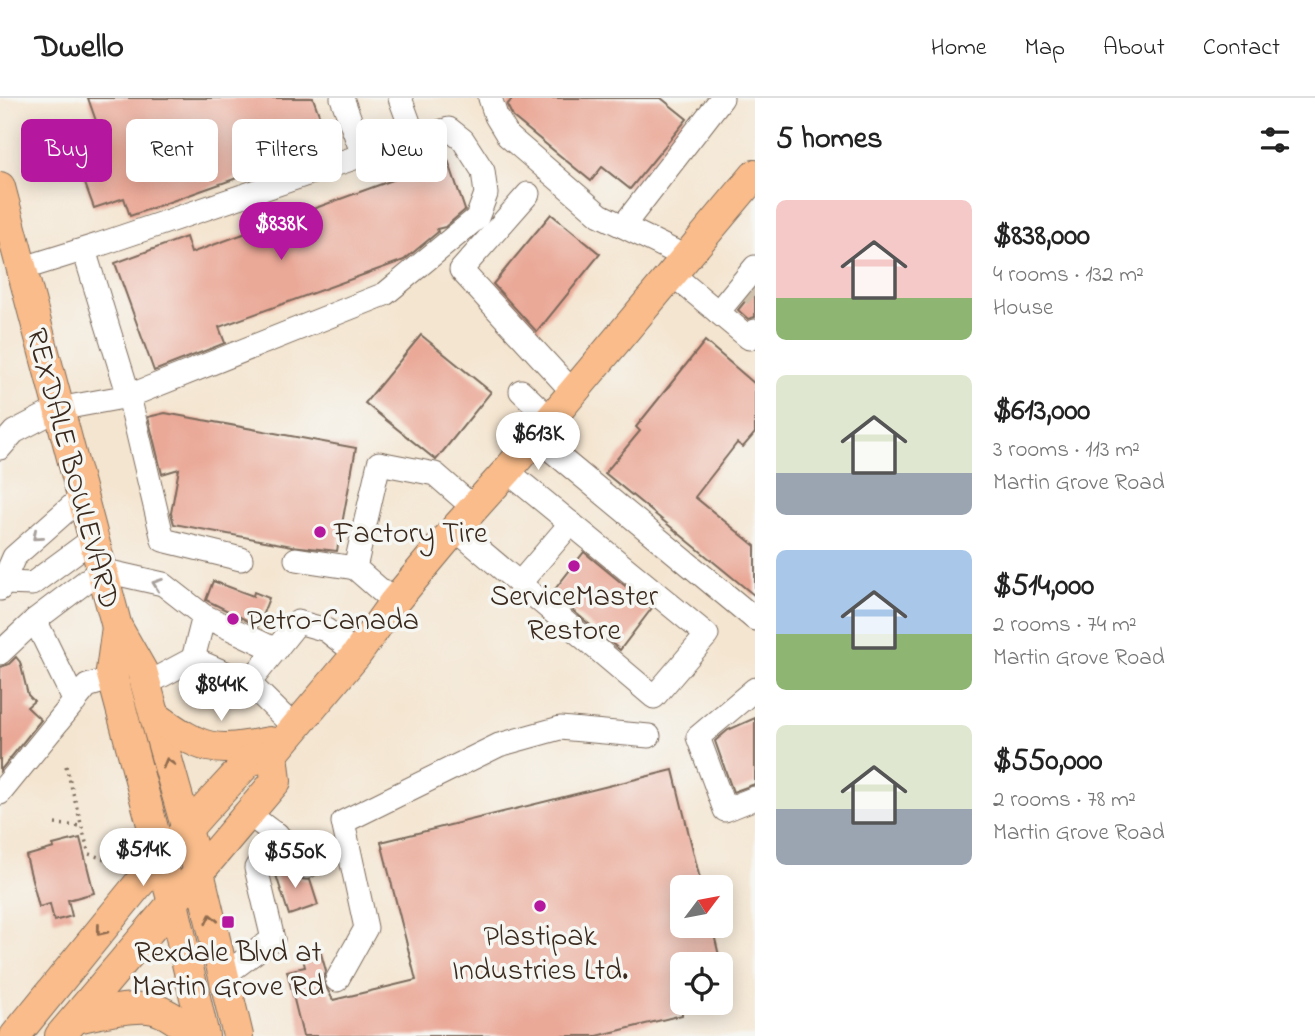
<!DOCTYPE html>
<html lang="en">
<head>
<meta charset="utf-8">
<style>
  body { margin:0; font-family:"Indie Flower",sans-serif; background:#f2f2f2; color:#222; height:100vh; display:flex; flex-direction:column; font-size:26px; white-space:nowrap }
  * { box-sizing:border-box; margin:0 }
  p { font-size:23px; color:#767676 }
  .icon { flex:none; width:38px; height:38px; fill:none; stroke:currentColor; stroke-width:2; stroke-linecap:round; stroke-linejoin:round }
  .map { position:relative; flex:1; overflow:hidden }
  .panel { display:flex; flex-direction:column; background:#fff; width:560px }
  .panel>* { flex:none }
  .guide { position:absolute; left:21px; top:21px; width:628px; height:63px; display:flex; gap:14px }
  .needle { width:46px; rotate:58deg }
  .tools { position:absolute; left:670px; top:777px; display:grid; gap:14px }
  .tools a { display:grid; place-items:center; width:63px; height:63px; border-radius:10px; background:#fff; box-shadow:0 4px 18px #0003; font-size:35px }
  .price { position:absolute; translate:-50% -60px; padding:0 16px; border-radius:24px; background:#fff; color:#222; font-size:23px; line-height:46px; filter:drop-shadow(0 2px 4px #0008) }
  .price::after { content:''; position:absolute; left:50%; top:42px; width:21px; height:16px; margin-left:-10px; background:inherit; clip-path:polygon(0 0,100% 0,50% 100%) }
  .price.on { background:#b5179e; color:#fff }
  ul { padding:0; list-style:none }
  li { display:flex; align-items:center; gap:21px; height:175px; padding:0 21px }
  li span { display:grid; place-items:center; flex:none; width:196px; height:140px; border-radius:10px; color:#555 }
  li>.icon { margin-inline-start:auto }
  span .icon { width:84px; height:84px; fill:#fffc; stroke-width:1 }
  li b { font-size:30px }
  h2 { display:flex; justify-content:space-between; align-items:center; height:84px; padding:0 21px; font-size:30px }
  .pill { padding:0 24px; border-radius:10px; background:#fff; box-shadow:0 4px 18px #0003; font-size:24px; line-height:63px }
  .pill.on { background:#b5179e; color:#fff }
  header { display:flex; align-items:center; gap:42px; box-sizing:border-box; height:98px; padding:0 35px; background:#fff; border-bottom:2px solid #e0e0e0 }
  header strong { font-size:33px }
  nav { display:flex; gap:38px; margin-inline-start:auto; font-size:24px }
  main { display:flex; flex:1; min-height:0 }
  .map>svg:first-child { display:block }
  .building { fill:#eaa897 }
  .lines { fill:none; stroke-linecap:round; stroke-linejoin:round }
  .minor-tunnel { stroke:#cfc0ac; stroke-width:23; stroke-dasharray:23 11; stroke-linecap:butt }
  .minor-casing { stroke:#7c6b5c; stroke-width:25 }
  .major-casing { stroke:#7c6b5c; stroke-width:32 }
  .path { stroke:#7c6b5c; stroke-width:3.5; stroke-dasharray:2 5; stroke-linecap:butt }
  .minor { stroke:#fff; stroke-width:23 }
  .major { stroke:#f9bc8a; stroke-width:30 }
  .oneway { stroke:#a79f9a }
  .oneway2 { stroke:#906c4f }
  .poi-dot { fill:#b5179e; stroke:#f6f6f2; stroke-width:2.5 }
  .labels { text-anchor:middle; stroke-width:7; stroke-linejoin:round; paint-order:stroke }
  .street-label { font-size:30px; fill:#3b2a1e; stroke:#f6f6f2 }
  .poi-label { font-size:30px; fill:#3b2a1e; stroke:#f6f6f2 }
</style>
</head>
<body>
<header>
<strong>Dwello</strong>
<nav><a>Home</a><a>Map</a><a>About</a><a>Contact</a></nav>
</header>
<main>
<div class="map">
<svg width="755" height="938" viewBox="0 0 755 938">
  <rect width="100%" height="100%" fill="#f6f6f2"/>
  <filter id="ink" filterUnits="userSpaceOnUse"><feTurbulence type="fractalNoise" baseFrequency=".0143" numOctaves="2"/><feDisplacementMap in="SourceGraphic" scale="14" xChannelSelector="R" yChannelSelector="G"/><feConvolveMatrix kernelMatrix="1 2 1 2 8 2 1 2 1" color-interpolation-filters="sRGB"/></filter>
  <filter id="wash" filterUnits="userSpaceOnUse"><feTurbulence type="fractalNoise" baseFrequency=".00686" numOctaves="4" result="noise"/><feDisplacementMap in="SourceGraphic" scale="28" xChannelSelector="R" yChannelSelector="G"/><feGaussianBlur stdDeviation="1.57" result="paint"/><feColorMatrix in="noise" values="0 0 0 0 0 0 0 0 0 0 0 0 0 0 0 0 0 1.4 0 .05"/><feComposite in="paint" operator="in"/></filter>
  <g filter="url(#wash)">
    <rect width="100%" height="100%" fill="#f4e5d0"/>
    <g id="blocks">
      <g class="building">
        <polygon points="88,0 313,0 330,47 130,118 124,100 94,110 72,50 102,40"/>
        <polygon points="513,0 661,0 687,21 630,91 602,69 591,83 513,19 507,7"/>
        <polygon points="448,62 465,112 445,129 437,131 438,134 404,162 219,229 225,245 154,273 115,165 186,139 191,155"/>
        <polygon points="551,116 600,156 537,234 493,186"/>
        <polygon points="755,191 755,219 748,221 738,212"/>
        <polygon points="421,237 491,294 436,362 365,305"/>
        <polygon points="705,243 755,286 755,335 743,349 737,345 695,399 755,448 755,498 605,375 640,333 636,329"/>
        <polygon points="165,315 356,350 337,453 292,448 174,426 171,415 179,371 162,376 148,319"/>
        <polygon points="584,454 652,510 620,552 552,495"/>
        <polygon points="213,483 253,498 254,494 269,500 258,528 206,502"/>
        <polygon points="16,559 20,564 28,597 34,603 27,609 41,622 0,673 0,569 9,566"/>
        <polygon points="755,620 755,686 733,694 715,643 728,632"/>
        <polygon points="673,672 702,789 682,789 682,828 712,828 721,866 682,866 682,917 597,938 303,938 287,873 305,869 302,856 320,852 326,873 323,883 333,902 416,882 381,744"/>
        <polygon points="80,740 94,795 68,802 72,818 54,823 50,806 39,809 26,758 54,750 53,747"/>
        <polygon points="284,763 300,781 310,782 318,807 289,817 275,774"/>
      </g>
    </g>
  </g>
  <g filter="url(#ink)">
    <use href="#blocks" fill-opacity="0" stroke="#7c6b5c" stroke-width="2"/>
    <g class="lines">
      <polyline class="minor-tunnel" points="747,191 755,197"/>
      <g class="minor-casing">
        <g id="minor">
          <polyline points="400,0 415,41"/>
          <polyline points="490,0 496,18 508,38 600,117 686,159"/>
          <polyline points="528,96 461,172 572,293"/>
          <polyline points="623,128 722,0"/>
          <polyline points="84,152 129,298 163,442 241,461"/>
          <polyline points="21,171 98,147 363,57 342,0"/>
          <polyline points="672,176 749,240 755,233"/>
          <polyline points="718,214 755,169"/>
          <polyline points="521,293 549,320"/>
          <polyline points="534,338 755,521"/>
          <polyline points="0,350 14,334 58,311 129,298 385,196 477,120 486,96 483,73 463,42 449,31 363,57"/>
          <polyline points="455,431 654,599 707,537 507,373"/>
          <polyline points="296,461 355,470"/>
          <polyline points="4,485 32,486 93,441"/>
          <polyline points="519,486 571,425"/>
          <polyline points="0,491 14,459 82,399"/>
          <polyline points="394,504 355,470 379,365 435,376 474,410"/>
          <polyline points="35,522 75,604"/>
          <polyline points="0,555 35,522 101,472 163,486 204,518 276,552"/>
          <polyline points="193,561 204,518"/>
          <polyline points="249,585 298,524 326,532 357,556"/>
          <polyline points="146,586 193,561 249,585 294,629"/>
          <polyline points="755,591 698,639 725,712 755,700"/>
          <polyline points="0,695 87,588 113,580"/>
          <path d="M249,715C272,737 289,740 307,769"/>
          <polyline points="223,878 273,841 256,770 277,736"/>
          <polyline points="337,882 366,830 343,724 499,647 560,630 649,638"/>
        </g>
      </g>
      <g class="major-casing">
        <g id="major">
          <polyline points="0,89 117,529 142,573 199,774 238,938"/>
          <polyline points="117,529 111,573 173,805 204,938"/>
          <path d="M155,618C203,653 213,655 270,644"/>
          <path d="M76,920C97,916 135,906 154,911C169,915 185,928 197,938"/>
          <polyline points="15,938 137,788 202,714 249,663 273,656 357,556 394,504 455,431 507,373 755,77"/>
          <polyline points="60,938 276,683 273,656"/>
        </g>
      </g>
      <g class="path">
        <polyline points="66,668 89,756 124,767"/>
        <polyline points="55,726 82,728"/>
      </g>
      <use href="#minor" class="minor"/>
      <use href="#major" class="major"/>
    </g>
    <defs><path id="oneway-chevron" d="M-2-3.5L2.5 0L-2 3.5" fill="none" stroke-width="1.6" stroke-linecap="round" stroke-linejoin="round" transform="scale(1.75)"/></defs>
    <g class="oneway">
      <use href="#oneway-chevron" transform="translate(37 438) rotate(139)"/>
      <use href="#oneway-chevron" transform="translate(157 486) rotate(-160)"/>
    </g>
    <g class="oneway2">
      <use href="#oneway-chevron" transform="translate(168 665) rotate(-106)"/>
      <use href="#oneway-chevron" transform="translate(211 821) rotate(-102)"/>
      <use href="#oneway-chevron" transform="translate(101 833) rotate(129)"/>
    </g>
  </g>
  <g class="poi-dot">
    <circle cx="320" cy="434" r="7"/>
    <circle cx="574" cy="468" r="7"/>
    <circle cx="233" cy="521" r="7"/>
    <circle cx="540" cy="808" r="7"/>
    <rect x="221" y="817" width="14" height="14" rx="3.5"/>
  </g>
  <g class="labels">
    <g class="street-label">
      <text transform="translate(74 370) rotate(75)" y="10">REXDALE BOULEVARD</text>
    </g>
    <g class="poi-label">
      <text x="334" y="444" text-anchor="start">Factory Tire</text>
      <text x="574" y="507">ServiceMaster<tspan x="574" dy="34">Restore</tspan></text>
      <text x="247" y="531" text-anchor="start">Petro-Canada</text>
      <text x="540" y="847">Plastipak<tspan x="540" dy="34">Industries Ltd.</tspan></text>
      <text x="228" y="863">Rexdale Blvd at<tspan x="228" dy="34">Martin Grove Rd</tspan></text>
    </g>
  </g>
</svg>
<div class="tools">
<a><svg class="needle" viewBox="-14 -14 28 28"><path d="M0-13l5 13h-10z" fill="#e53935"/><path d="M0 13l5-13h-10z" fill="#767676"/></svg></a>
<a><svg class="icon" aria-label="locate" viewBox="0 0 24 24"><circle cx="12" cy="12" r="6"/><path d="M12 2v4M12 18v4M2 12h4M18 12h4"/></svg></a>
</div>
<b class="price on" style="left:281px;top:164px">$838K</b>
<b class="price" style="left:538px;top:374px">$613K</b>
<b class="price" style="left:221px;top:625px">$844K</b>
<b class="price" style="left:143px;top:790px">$514K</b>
<b class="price" style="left:295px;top:792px">$550K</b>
<div class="guide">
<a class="pill on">Buy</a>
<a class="pill">Rent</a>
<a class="pill">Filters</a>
<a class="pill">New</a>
</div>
</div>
<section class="panel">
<h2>5 homes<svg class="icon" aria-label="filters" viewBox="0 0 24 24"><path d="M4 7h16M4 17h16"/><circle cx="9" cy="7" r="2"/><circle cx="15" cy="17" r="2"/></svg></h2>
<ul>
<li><span style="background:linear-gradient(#f6c9c9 70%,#8fb573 0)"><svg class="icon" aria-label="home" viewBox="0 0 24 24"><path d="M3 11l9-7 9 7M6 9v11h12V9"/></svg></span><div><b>$838,000</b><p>4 rooms · 132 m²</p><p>House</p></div></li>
<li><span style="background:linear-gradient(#dfe7d0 70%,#9aa5b1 0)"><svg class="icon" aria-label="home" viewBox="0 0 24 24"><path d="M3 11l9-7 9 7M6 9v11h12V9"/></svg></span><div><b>$613,000</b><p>3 rooms · 113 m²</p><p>Martin Grove Road</p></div></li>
<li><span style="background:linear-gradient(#a9c7e8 60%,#8fb573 0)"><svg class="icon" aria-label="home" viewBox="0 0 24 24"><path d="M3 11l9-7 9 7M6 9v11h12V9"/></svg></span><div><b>$514,000</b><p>2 rooms · 74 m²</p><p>Martin Grove Road</p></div></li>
<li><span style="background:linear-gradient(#dfe7d0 60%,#9aa5b1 0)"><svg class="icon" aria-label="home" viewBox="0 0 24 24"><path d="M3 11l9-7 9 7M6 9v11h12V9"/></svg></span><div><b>$550,000</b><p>2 rooms · 78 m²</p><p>Martin Grove Road</p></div></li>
</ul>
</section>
</main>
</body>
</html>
